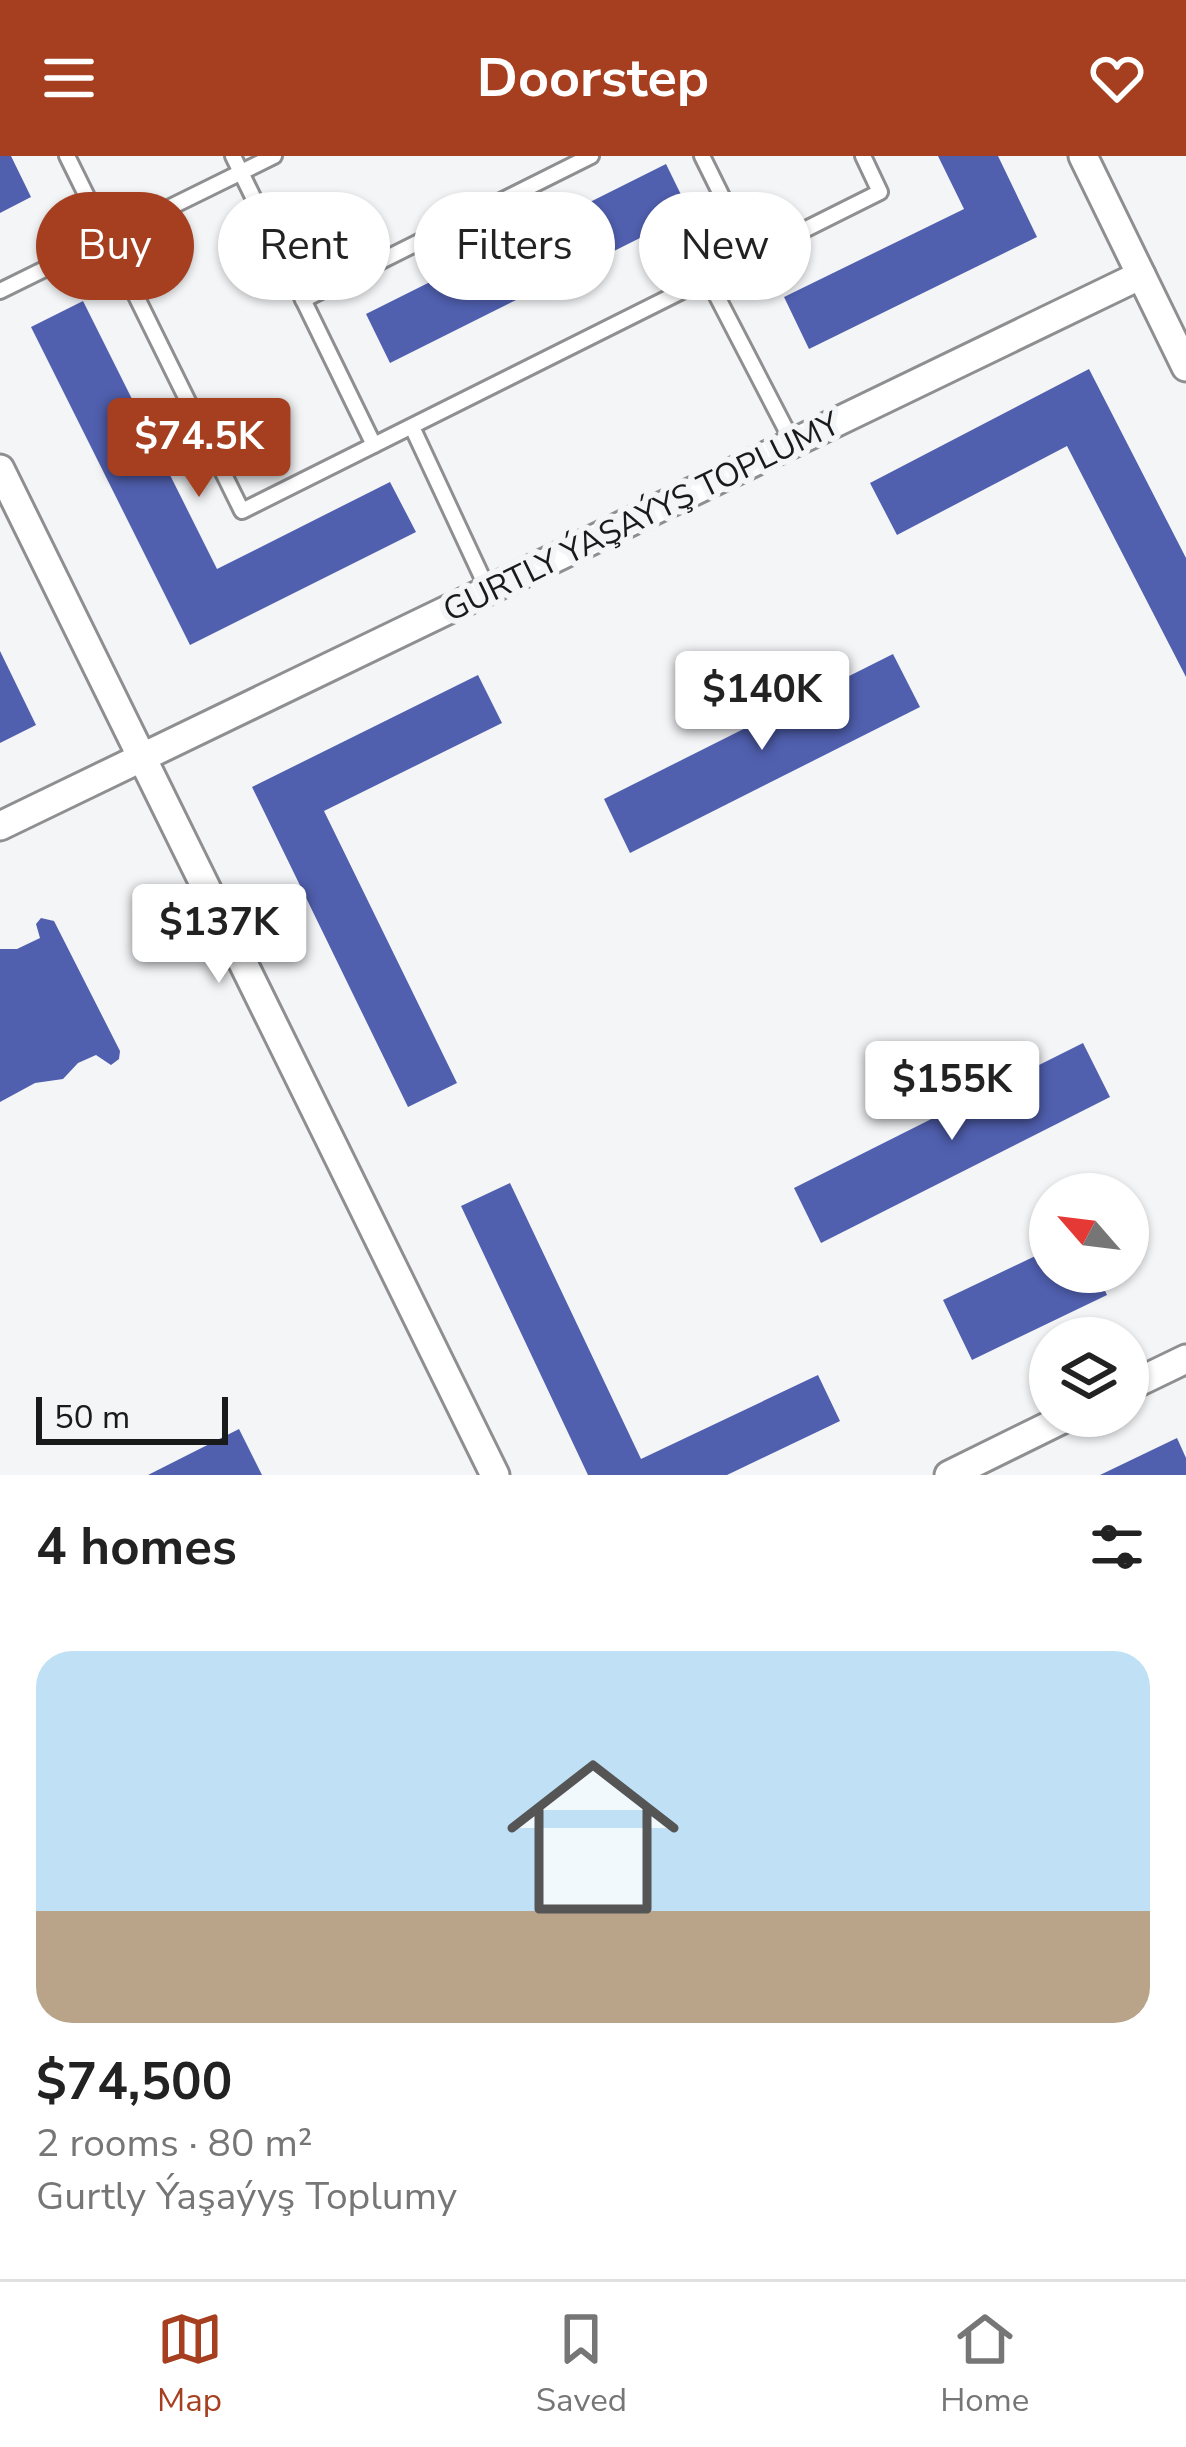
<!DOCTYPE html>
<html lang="en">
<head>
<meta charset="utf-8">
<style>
  body { margin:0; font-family:"Nunito Sans",sans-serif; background:#f2f2f2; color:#222; height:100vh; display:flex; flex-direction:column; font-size:45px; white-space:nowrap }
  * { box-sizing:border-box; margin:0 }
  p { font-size:39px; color:#767676 }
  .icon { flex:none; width:66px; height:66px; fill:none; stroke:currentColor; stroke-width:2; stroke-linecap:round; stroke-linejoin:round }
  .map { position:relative; height:1319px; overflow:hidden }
  .sheet { display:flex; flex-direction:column; background:#fff; flex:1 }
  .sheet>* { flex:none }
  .hud { position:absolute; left:36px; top:36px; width:1116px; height:108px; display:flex; gap:24px }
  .needle { width:78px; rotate:298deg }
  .tools { position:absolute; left:1029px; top:1017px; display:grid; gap:24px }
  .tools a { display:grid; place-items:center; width:120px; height:120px; border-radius:50%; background:#fff; box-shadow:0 3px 9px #0004; font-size:60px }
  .scale { position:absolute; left:36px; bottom:30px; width:192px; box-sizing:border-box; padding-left:12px; border:6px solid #191a1a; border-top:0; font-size:33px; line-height:42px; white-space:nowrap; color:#191a1a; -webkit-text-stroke:9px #f4f5f7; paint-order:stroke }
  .price { position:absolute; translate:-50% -102px; padding:0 27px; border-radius:12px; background:#fff; color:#222; font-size:39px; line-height:78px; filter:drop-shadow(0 3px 6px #0008) }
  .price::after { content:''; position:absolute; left:50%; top:72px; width:36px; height:27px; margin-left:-18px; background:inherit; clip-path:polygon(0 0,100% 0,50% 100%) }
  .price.selected { background:#a63f1f; color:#fff }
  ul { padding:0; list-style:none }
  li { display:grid; align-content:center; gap:24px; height:636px; padding:0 36px }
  li span { display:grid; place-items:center; height:372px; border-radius:36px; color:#555 }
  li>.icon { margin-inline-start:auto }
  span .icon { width:216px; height:216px; fill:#fffc; stroke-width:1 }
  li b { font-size:51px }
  h2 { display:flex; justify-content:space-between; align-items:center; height:144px; padding:0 36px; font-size:51px }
  .pill { padding:0 42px; border-radius:54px; background:#fff; box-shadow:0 3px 9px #0004; font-size:42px; line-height:108px }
  .pill.selected { background:#a63f1f; color:#fff }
  header { display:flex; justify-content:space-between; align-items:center; height:156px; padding:0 36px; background:#a63f1f; color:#fff; font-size:54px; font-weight:700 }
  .menu { display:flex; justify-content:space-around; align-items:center; height:168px; border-top:3px solid #e0e0e0; background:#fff; font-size:33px; color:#767676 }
  .menu a { display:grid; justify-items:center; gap:6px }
  .menu .selected { color:#a63f1f }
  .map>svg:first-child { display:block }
  .building { fill:#505fae }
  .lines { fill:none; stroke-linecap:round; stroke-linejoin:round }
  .lane-casing { stroke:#8f8f91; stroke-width:20 }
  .street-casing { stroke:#8f8f91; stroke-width:33 }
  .lane { stroke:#fff; stroke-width:14 }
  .street { stroke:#fff; stroke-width:27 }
  .labels { text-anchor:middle; stroke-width:12; stroke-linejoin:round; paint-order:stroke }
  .street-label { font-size:33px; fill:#191a1a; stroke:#f4f5f7 }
</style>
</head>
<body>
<header><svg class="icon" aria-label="menu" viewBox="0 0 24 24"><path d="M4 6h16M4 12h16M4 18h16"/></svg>Doorstep<svg class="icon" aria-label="heart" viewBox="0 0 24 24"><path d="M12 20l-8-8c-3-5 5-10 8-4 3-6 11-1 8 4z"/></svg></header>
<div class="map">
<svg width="1186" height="1319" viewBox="0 0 1186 1319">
  <rect width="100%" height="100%" fill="#f4f5f7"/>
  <g class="building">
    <polygon points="0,0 11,0 31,41 0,57"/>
    <polygon points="938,0 998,0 1037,81 809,193 784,141 964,53"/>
    <polygon points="666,8 690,57 390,207 366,158"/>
    <polygon points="83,145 217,413 390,326 416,376 190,489 31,171"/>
    <polygon points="1089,213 1186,402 1186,521 1067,290 897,379 870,327"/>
    <polygon points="0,495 36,569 0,587"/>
    <polygon points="893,498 920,551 630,697 604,643"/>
    <polygon points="478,519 502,567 324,655 457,927 408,951 252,631"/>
    <polygon points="41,762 54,765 120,895 119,903 111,909 96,899 78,907 63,923 35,927 0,946 0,793 17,793 40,782 36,768"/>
    <polygon points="1083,887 1110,941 821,1087 794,1032"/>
    <polygon points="510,1027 641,1303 818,1219 840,1265 727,1319 588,1319 461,1050"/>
    <polygon points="1050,1093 1050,1116 1096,1116 1107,1139 972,1204 943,1144"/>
    <polygon points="239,1273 262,1319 148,1319"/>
    <polygon points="1177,1282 1186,1302 1186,1319 1100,1319"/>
  </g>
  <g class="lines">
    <g class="lane-casing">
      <g id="lane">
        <polyline points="67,0 242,355 880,36 863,0"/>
        <polyline points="233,0 374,289"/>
        <polyline points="702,0 752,101"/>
        <polyline points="708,123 793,287"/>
        <polyline points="0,135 274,0"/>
        <polyline points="303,144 591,0"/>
        <polyline points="412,271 488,434"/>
      </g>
    </g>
    <g class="street-casing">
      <g id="street">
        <polyline points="1083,0 1186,211"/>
        <polyline points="0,313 495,1319"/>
        <polyline points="0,670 1141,119"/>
        <polyline points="1128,1231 1186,1203"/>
        <polyline points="949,1319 1069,1260"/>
      </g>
    </g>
    <use href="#lane" class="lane"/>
    <use href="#street" class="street"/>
  </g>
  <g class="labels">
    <g class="street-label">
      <text transform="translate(641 360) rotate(-26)" y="12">GURTLY ÝAŞAÝYŞ TOPLUMY</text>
    </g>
  </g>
</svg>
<div class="tools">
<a><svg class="needle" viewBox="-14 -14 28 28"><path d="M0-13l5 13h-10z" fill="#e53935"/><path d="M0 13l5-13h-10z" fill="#767676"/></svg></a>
<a><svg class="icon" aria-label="layers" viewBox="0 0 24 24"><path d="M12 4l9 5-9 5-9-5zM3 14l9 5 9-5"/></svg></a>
</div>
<div class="scale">50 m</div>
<b class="price selected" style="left:199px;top:344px">$74.5K</b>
<b class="price" style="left:762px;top:597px">$140K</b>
<b class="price" style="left:219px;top:830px">$137K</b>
<b class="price" style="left:952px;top:987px">$155K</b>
<div class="hud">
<a class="pill selected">Buy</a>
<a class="pill">Rent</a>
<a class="pill">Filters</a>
<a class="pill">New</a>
</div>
</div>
<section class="sheet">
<h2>4 homes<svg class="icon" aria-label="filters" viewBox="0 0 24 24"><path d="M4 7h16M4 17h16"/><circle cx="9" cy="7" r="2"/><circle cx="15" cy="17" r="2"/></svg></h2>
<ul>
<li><span style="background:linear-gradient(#bfe0f5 70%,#b9a48a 0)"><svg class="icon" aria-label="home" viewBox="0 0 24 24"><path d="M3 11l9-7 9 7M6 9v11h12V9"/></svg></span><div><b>$74,500</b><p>2 rooms · 80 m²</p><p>Gurtly Ýaşaýyş Toplumy</p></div></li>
</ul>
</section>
<nav class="menu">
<a class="selected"><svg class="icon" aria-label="map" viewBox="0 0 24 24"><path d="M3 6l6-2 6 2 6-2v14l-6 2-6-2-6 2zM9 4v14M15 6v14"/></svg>Map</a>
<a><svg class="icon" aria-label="saved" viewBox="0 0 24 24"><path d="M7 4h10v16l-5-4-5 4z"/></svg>Saved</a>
<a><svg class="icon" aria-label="home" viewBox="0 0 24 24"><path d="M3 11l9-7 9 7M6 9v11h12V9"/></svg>Home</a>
</nav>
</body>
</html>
